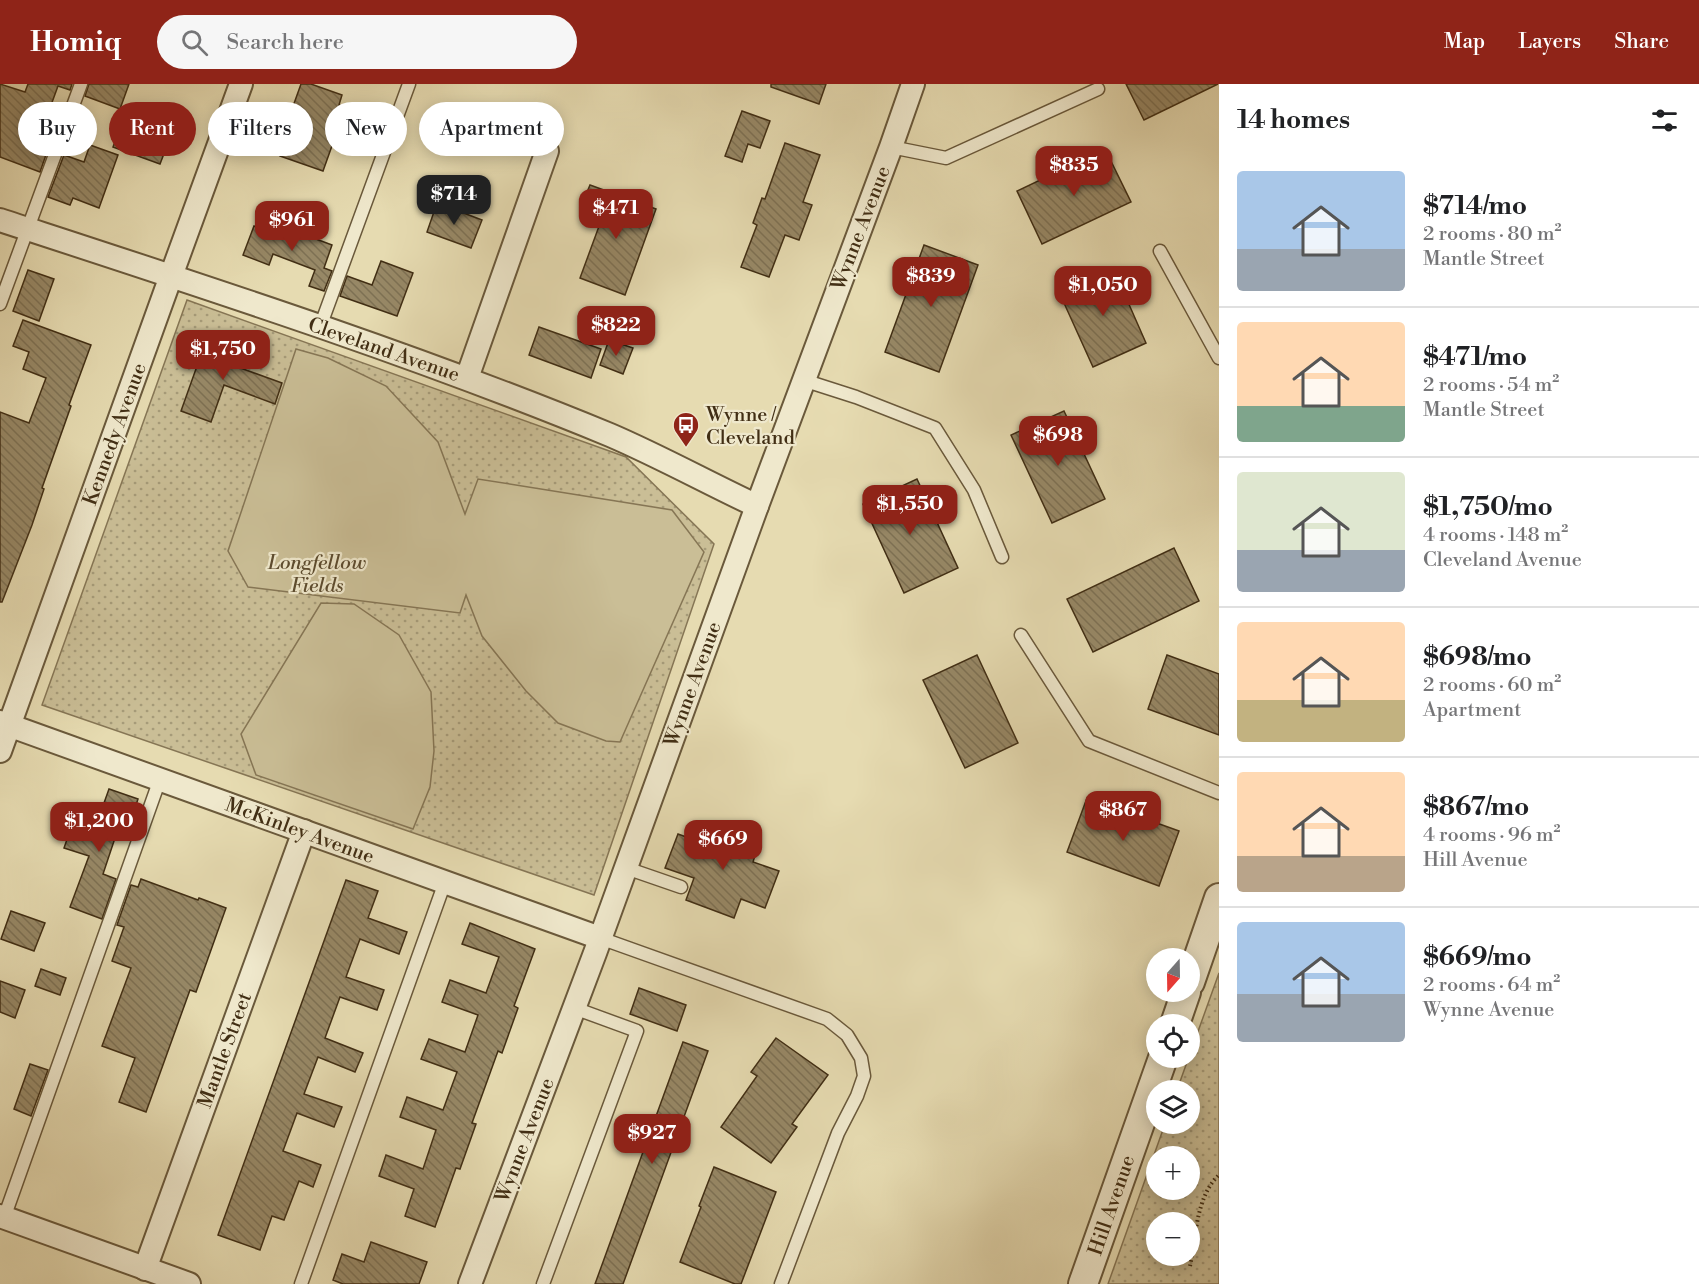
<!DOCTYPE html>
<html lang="en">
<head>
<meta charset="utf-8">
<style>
  body { margin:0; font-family:"Libre Bodoni",serif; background:#f6f6f6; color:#202124; height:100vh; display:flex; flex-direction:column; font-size:22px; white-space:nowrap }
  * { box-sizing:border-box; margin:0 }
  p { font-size:20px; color:#757577 }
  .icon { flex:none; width:33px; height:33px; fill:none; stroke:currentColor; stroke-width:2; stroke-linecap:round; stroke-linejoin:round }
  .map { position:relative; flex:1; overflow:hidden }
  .side { display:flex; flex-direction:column; background:#fff; width:480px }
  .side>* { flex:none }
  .banner { position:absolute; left:18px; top:18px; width:570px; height:54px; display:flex; gap:12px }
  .needle { width:39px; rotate:200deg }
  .fabs { position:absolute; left:1146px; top:864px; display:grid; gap:12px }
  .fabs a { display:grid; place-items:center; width:54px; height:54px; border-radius:50%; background:#fff; box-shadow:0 3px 15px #0003; font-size:30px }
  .price { position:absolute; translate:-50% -51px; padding:0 14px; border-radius:12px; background:#8f2418; color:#fff; font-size:20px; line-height:39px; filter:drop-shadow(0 2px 3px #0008) }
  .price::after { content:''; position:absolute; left:50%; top:36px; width:18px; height:14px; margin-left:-9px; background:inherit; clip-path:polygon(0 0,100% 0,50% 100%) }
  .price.selected { background:#222; color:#fff }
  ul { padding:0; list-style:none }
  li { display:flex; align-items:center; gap:18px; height:150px; padding:0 18px }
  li+li { border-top:2px solid #e0e0e0 }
  li span { display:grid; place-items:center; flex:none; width:168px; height:120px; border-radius:6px; color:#555 }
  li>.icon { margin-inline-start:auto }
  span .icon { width:72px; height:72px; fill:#fffc; stroke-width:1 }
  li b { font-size:26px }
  h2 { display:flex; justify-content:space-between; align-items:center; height:72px; padding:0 18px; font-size:26px }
  .tag { padding:0 21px; border-radius:27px; background:#fff; box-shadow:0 3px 15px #0003; font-size:21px; line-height:54px }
  .tag.selected { background:#8f2418; color:#fff }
  header { display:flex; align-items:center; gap:36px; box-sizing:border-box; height:84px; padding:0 30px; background:#8f2418; color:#fff }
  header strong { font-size:28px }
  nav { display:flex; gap:33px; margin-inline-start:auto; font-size:21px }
  .search { width:420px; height:54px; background:#f6f6f6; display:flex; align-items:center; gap:15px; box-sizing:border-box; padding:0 21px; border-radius:33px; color:#757577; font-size:22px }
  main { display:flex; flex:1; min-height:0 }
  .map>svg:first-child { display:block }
  .grass { fill:url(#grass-dots); stroke:#867655; stroke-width:1.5; fill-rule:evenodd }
  .garden { fill:#cabe96; stroke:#867655; stroke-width:1.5 }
  .building { fill:url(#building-back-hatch); stroke:#412e14; stroke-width:1.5 }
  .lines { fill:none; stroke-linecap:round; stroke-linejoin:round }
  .service-casing { stroke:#6a593b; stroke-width:15 }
  .minor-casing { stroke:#6a593b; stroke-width:26 }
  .tertiary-casing { stroke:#6a593b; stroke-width:32 }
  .path { stroke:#412e14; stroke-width:4; stroke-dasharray:1.5 3; stroke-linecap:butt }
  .service { stroke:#efe8cc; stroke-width:12 }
  .minor { stroke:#efe8cc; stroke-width:22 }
  .tertiary { stroke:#efe8cc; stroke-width:28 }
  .labels { text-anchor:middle; stroke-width:4.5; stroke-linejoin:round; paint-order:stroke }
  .street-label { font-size:20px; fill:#412e14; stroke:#efe8cc }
  .poi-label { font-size:20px; fill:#412e14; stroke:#efe8cc; text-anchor:start }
  .park-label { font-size:20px; font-style:italic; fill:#5c4b2e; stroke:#efe8cc }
</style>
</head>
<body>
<header>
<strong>Homiq</strong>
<div class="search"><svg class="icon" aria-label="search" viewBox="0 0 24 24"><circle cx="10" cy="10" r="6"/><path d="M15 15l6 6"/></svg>Search here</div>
<nav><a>Map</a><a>Layers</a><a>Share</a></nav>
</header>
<main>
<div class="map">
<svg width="1219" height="1200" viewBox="0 0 1219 1200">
  <defs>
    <pattern id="grass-dots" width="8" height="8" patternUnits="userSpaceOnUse" patternTransform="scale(1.5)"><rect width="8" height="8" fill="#cabe96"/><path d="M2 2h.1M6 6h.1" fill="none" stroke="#a69b79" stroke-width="1.8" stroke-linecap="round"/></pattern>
    <pattern id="building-back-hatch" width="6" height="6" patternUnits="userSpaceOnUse" patternTransform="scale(1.5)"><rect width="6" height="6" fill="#978866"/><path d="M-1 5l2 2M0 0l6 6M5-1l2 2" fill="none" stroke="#7d7053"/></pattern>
  </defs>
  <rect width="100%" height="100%" fill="#e6dbb1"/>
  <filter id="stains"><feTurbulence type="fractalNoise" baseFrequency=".00333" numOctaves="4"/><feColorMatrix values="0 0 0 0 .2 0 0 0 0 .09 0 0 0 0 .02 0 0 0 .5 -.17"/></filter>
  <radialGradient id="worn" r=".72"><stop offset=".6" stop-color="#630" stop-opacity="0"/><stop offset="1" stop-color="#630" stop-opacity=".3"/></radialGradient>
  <g class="grass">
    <polygon points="187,216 626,373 714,460 594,811 42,621"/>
    <path d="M1219,889V1200H1108L1165,1040H1190V1006H1177ZM1156,1072H1190V1106H1156ZM1156,1138H1190V1172H1156Z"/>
  </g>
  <g class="garden">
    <polygon points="296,265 328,274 386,302 438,358 465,430 478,395 672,426 704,468 620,658 606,657 558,639 526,607 482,552 466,511 460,529 248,503 228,467"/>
    <polygon points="321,519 354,520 399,551 431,608 434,667 430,703 413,745 256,691 241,650"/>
  </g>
  <g class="building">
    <polygon points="0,0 25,8 28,0 72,0 70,6 58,2 39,54 47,57 45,64 48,65 40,88 0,73"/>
    <polygon points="89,0 129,0 120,25 85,12"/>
    <polygon points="301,0 311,0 342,11 339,21 386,38 378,59 338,45 323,87 280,72 295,30 291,28"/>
    <polygon points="771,0 826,0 819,20 771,3"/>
    <polygon points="1126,0 1218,0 1144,36"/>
    <polygon points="127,26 160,39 156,49 170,54 160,80 113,63"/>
    <polygon points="742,27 770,37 760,64 748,60 742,78 725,72"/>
    <polygon points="785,59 820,71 803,118 812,121 799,156 785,151 769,193 741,183 757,141 753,139 762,114 765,115"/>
    <polygon points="90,61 118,71 99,124 73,114 70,121 48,113 64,71 84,78"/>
    <polygon points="1105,65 1131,118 1042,160 1017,107"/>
    <polygon points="590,101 656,125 625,211 580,194 605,126 583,118"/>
    <polygon points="437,119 482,136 471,164 427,148"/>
    <polygon points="254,142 289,155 292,146 332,161 324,184 332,187 324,207 309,202 315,186 273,170 269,181 243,171"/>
    <polygon points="924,161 978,181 939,288 885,268"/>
    <polygon points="381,177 413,189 397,232 340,212 347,192 372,201"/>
    <polygon points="1113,184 1146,259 1093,283 1059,208"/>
    <polygon points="28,186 54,195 39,237 13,227"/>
    <polygon points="23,236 91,261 69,321 71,322 42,404 44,405 32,441 2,518 0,518 0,328 29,339 46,294 23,285 29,268 13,262"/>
    <polygon points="539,243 601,265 591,294 529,271"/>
    <polygon points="207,254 237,265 232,281 282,299 275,320 224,301 211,338 181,327"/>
    <polygon points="609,256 633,264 623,290 600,281"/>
    <polygon points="1064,327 1105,415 1052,439 1011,351"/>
    <polygon points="917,395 958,484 904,509 863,420"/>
    <polygon points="1174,464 1199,517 1093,568 1067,515"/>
    <polygon points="977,571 1018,659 965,684 923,596"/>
    <polygon points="1167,571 1219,590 1219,651 1148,625"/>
    <polygon points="109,705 138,715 131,736 122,733 103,790 116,795 102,835 70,823 89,772 64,764 71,744 89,750 95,731 99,733"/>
    <polygon points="1087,714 1179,747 1159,802 1067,768"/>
    <polygon points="715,742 759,758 753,778 779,787 765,824 741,815 734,834 686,816 694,794 665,784 678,750 708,761"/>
    <polygon points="141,795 198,816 199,814 226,824 196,908 190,906 146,1028 119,1018 135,974 102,962 131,884 112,877 124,843 117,841 131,801 138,803"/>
    <polygon points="346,796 378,807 368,834 407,848 399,870 360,855 346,893 384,906 377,926 340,913 325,954 363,969 355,988 318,973 304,1010 342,1023 334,1043 297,1029 283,1067 321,1081 313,1103 299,1097 284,1136 272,1132 260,1166 218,1151"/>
    <polygon points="11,827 45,839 34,867 1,855"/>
    <polygon points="470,839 535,865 514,922 518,924 502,969 498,967 472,1039 476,1040 460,1085 456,1084 435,1143 405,1132 414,1105 379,1092 386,1071 423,1085 436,1046 400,1033 407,1013 443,1026 457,988 421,975 429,955 465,968 478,931 442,918 450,896 486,909 499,873 462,860"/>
    <polygon points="41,885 66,894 60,911 35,902"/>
    <polygon points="0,897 25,906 15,934 0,928"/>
    <polygon points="639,904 686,921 677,947 630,930"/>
    <polygon points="776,954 828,991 792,1040 797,1043 771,1079 721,1043 757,992 751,988"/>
    <polygon points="683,958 708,967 623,1200 595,1200"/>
    <polygon points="30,980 48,986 31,1032 14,1025"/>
    <polygon points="714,1083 776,1108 741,1200 735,1200 680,1178 701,1123 699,1122"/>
    <polygon points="371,1158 427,1178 419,1200 343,1200 333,1196 342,1170 364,1178"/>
  </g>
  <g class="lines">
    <g class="service-casing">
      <g id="service">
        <polyline points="891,63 946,74 1098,5"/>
        <polyline points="1160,167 1219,274"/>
        <polyline points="0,220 81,0"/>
        <polyline points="320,243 409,0"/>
        <polyline points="803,296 856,313 935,344 974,406 1002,473"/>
        <polyline points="1021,551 1089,657 1219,709"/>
        <polyline points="626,784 681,803"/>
        <polyline points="600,854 827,935 847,951 861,974 864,992 857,1012 838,1049 781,1200"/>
        <polyline points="4,1134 160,695"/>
        <polyline points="301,1200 445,798"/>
        <polyline points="543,1200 637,947 574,924"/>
      </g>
    </g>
    <g class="minor-casing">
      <g id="minor">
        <path d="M0,136C205,203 411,269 610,351C659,372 708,399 757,422"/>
        <polyline points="467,294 547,67"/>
        <polyline points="0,638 600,854"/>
        <polyline points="0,667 171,192 241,0"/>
        <polyline points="0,1132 189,1200"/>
        <polyline points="145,1185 304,747"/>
        <polyline points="470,1200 595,869 757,422 891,63 913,0"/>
      </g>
    </g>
    <g class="tertiary-casing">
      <g id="tertiary">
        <polyline points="1190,898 1219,814"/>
        <polyline points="1175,940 1186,908"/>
        <polyline points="1083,1200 1163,974"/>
      </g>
    </g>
    <path class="path" d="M1190,1182C1196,1153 1196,1112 1219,1091"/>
    <use href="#service" class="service"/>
    <use href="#minor" class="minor"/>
    <use href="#tertiary" class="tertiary"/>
  </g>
  <defs>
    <g id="bus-pin" transform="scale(1.35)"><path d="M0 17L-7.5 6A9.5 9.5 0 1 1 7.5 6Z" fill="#8f2418" stroke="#efe8cc"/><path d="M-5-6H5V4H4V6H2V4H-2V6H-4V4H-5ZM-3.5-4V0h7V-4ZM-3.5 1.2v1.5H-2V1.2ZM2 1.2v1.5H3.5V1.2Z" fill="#fff"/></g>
  </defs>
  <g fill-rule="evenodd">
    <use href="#bus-pin" x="686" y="341"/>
  </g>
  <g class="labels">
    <g class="street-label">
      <text transform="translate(860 144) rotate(-69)" y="7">Wynne Avenue</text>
      <text transform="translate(384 265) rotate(19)" y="7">Cleveland Avenue</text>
      <text transform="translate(114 350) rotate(-70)" y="7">Kennedy Avenue</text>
      <text transform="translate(692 600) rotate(-70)" y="7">Wynne Avenue</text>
      <text transform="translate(300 746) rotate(20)" y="7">McKinley Avenue</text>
      <text transform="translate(224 966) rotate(-70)" y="7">Mantle Street</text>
      <text transform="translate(524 1056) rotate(-69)" y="7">Wynne Avenue</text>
      <text transform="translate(1111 1121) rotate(-71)" y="7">Hill Avenue</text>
    </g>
    <g class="poi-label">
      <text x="706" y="337">Wynne /<tspan x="706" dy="23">Cleveland</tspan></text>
    </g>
    <g class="park-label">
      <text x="317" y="485">Longfellow<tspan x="317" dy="23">Fields</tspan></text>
    </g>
  </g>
  <rect width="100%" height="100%" filter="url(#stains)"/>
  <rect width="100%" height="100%" fill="url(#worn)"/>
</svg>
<div class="fabs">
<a><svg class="needle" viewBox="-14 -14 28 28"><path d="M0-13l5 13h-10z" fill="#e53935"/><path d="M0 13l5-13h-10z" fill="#757577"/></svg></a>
<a><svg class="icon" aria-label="locate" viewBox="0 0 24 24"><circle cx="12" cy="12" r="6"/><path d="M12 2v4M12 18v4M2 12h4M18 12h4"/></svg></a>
<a><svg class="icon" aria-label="layers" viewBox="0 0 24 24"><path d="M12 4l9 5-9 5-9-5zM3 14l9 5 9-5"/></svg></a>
<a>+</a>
<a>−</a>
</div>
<b class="price" style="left:1074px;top:113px">$835</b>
<b class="price selected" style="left:454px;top:142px">$714</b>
<b class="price" style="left:616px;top:156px">$471</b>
<b class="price" style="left:292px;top:168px">$961</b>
<b class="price" style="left:931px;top:224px">$839</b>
<b class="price" style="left:1103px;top:233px">$1,050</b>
<b class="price" style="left:616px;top:273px">$822</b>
<b class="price" style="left:223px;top:297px">$1,750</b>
<b class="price" style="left:1058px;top:383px">$698</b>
<b class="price" style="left:910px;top:452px">$1,550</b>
<b class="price" style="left:1123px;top:758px">$867</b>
<b class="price" style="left:99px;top:769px">$1,200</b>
<b class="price" style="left:723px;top:787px">$669</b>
<b class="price" style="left:652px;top:1081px">$927</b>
<div class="banner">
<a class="tag">Buy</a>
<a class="tag selected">Rent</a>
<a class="tag">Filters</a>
<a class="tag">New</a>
<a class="tag">Apartment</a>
</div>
</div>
<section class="side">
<h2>14 homes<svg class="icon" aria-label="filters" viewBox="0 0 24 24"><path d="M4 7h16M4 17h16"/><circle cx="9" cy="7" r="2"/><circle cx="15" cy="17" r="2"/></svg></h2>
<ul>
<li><span style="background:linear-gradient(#a9c7e8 65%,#9aa5b1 0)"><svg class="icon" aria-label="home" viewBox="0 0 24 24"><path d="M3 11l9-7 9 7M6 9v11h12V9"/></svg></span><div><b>$714/mo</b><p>2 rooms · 80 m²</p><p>Mantle Street</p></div></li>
<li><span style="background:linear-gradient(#ffd9b3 70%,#7fa58c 0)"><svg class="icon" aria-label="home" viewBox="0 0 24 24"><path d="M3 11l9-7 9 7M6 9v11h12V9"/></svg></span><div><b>$471/mo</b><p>2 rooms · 54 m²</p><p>Mantle Street</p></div></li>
<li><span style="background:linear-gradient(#dfe7d0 65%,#9aa5b1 0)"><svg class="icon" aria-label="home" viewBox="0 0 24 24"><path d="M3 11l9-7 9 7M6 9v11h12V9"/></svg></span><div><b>$1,750/mo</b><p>4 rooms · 148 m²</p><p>Cleveland Avenue</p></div></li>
<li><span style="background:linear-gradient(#ffd9b3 65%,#c2b280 0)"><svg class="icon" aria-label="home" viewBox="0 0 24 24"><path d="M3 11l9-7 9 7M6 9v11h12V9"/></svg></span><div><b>$698/mo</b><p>2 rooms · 60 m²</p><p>Apartment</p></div></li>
<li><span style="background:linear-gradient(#ffd9b3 70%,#b9a48a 0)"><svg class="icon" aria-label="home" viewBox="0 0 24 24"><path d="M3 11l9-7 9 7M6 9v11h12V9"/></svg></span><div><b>$867/mo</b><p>4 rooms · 96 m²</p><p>Hill Avenue</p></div></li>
<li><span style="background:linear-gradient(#a9c7e8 60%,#9aa5b1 0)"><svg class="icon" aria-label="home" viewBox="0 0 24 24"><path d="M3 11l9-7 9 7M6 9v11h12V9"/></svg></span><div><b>$669/mo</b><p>2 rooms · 64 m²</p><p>Wynne Avenue</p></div></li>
</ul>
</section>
</main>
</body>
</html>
